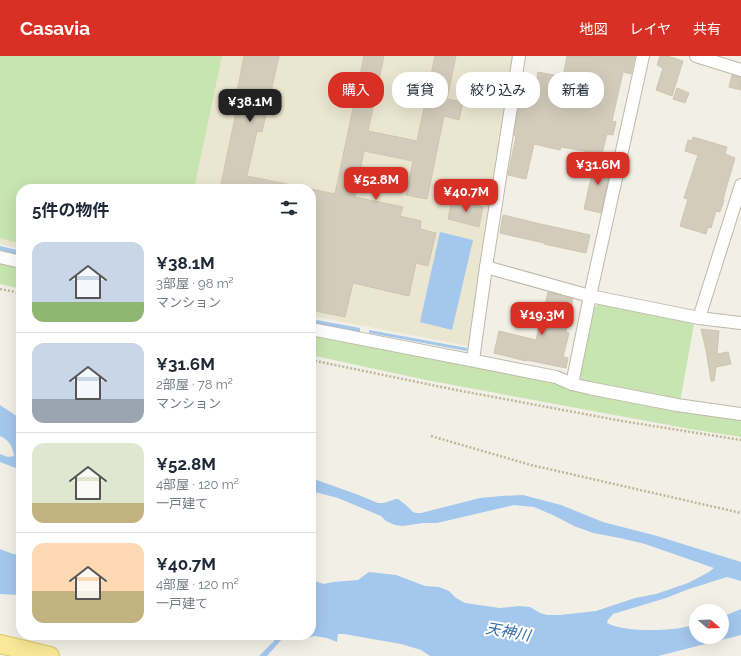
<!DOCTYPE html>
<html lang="ja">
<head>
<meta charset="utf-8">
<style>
  body { margin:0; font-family:Raleway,"Noto Sans JP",sans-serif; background:#f2f2f3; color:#1f2937; height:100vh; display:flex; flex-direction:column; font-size:15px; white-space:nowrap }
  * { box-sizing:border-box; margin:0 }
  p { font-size:13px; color:#747a83 }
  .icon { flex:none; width:22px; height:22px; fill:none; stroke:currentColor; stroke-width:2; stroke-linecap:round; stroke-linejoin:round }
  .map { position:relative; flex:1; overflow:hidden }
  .drawer { position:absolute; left:16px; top:128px; width:300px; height:456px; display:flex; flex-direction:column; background:#fff; border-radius:16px; box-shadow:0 4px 16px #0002 }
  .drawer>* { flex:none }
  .hud { position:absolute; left:328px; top:16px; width:353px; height:36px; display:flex; gap:8px }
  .needle { width:26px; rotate:109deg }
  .buttons { position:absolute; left:689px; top:548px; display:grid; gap:8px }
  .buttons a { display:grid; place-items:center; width:40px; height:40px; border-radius:50%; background:#fff; box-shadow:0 4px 16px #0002; font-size:20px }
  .price { position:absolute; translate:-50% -34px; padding:0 9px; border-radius:8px; background:#d93025; color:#fff; font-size:13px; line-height:26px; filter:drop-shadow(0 1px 2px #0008) }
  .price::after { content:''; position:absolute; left:50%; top:24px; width:12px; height:9px; margin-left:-6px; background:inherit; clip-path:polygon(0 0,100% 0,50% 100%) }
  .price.on { background:#222; color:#fff }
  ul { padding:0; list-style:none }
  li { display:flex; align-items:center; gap:12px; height:100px; padding:0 16px }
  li+li { border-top:1px solid #e0e1e3 }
  li span { display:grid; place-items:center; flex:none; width:112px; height:80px; border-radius:12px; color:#555 }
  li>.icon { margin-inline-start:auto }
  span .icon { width:48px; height:48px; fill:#fffc; stroke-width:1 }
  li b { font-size:17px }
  h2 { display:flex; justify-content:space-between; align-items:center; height:48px; padding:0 16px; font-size:17px }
  .chip { padding:0 14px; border-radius:16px; background:#fff; box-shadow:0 4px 16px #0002; font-size:14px; line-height:36px }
  .chip.on { background:#d93025; color:#fff }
  header { display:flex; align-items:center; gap:24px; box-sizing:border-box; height:56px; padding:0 20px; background:#d93025; color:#fff }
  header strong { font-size:19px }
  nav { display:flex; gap:22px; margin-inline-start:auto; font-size:14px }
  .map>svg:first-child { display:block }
  .education { fill:#ebe6d0 }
  .green { fill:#c7e5b0 }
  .water { fill:#a4c7ed }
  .building { fill:#d3ccbc; stroke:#cdc5af }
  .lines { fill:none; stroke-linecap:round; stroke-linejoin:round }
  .minor-casing { stroke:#bdb8a9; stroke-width:14 }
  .primary-casing { stroke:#dec768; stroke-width:20 }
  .path { stroke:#beb59b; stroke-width:2.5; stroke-dasharray:2 2; stroke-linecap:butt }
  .minor { stroke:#fff; stroke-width:12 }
  .primary { stroke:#f9e897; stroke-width:18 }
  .labels { text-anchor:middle; stroke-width:4; stroke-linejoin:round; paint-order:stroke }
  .water-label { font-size:15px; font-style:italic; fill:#346cab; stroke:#fff }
</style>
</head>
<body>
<header>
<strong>Casavia</strong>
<nav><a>地図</a><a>レイヤ</a><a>共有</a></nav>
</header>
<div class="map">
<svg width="741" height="600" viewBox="0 0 741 600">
  <rect width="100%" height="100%" fill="#f2f0e6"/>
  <polygon class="education" points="0,0 513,0 469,290 311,260 311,133 21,133 21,193 0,188"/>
  <g class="green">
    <polygon points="0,0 222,0 194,133 21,133 21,188 0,182"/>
    <polygon points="0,207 21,212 21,233 0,228"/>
    <polygon points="601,246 656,258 694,268 680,346 584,327 579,319 594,252"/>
    <path d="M311,279L741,362V381L690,373L426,324C387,316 349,307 311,299Z"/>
  </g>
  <g class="water">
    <polygon points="440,176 473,184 452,274 420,266"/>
    <polygon points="0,190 21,195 21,200 0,195"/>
    <polygon points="311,263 360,272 360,277 311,267"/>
    <polygon points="369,274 467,292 467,295 369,277"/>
    <path d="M0,349L21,363V414L0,406V398L8,401L14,400C12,389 10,385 0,380Z"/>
    <path d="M311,422L356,438L378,447H384L396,443H398L406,449L413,456L416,457H421L480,442L501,440L523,439L561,449L603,466L657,480L741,506V525L727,521L689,533L666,542L613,558L608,564L607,567C620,575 656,575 672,573C680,573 688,570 696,568V581H722V561L741,553V579L658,600H430L421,594L401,588L344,578H338L337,586L327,582L315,580L305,582L295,579H311V524L324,528L333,526L358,524L369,516L396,519L425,530L439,531L449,535L456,542L465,547L500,552L519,550L530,551L540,557L547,559H560L596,555L635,542L656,538L688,527L709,516L714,512L645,488L620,482L593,477L574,470L555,460L534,451L514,449L437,467H423L403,470L395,469L386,465L381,460L338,442L311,435Z"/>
    <polygon points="0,493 13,498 21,499 21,539 0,538"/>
    <polygon points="274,579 287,579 282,583 267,600 259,600 274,585"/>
  </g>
  <g class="building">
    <polygon points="244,0 279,0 262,76 257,75 247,120 287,128 286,133 220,133 237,52 234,51"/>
    <polygon points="364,0 384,0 368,75 417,85 435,0 456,0 447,43 463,46 459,64 444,60 427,143 406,139 413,105 364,95 355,141 403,151 400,160 421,165 420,173 436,177 428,210 416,207 409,240 353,227 345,261 311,254 311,133 335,138"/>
    <polygon points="567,0 635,0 631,18 623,16 612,65 616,66 613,79 607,78 602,98 561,91 560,94 534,88 526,123 508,119 516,80 514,79 519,48 532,51 538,16 563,21"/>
    <polygon points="660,0 667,0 683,5 672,40 656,34 663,12 657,9"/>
    <polygon points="732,19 741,21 741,34 729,31"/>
    <polygon points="677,32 689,37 685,47 673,43"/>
    <polygon points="693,81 727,91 725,98 735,102 723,143 724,144 720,156 716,155 711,172 708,171 706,178 680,170 688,143 684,142 698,99 685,95 688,84 692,85"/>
    <polygon points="595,104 612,108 601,157 584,153"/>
    <polygon points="452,144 483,151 479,171 448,163"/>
    <polygon points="503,159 545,169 590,179 586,197 544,188 544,187 500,177"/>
    <polygon points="548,236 573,243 566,276 569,277 563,301 568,302 566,312 527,304 526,305 494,297 499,275 536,284 543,253 544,253"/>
    <polygon points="701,273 719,275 717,298 728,296 731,308 716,311 714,325 711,325 706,294"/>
  </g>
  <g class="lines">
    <g class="minor-casing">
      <g id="minor">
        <polyline points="696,0 741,14"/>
        <polyline points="0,201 21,206"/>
        <polyline points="486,211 590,240 699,262 741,267"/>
        <polyline points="699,262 741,129"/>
        <polyline points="311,273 556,321 572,328 589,332 677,349 741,358"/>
        <polyline points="473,304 486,211 519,0"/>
        <polyline points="572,328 590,240 643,0"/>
      </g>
    </g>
    <g class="primary-casing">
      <polyline id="primary" points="0,588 50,600"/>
    </g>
    <g class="path">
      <polyline points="0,233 21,237"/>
      <polyline points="311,304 451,333 622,365 741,384"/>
      <polyline points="431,380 531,409 741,457"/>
    </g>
    <use href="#minor" class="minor"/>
    <use href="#primary" class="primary"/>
  </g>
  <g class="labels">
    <g class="water-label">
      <text transform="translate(508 576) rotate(10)" y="5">天神川</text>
    </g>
  </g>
</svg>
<div class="buttons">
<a><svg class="needle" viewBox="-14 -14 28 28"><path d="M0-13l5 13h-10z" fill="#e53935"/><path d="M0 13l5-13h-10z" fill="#747a83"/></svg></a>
</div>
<b class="price on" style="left:250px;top:67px">¥38.1M</b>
<b class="price" style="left:598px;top:130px">¥31.6M</b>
<b class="price" style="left:376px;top:145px">¥52.8M</b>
<b class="price" style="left:466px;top:157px">¥40.7M</b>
<b class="price" style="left:542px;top:280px">¥19.3M</b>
<div class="hud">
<a class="chip on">購入</a>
<a class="chip">賃貸</a>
<a class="chip">絞り込み</a>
<a class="chip">新着</a>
</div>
<section class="drawer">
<h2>5件の物件<svg class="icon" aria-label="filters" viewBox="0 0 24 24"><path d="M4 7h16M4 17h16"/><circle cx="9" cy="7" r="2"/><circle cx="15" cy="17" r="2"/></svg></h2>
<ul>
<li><span style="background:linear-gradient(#c9d6e8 75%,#8fb573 0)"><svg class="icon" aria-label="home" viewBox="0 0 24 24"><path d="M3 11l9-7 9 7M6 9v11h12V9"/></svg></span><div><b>¥38.1M</b><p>3部屋 · 98 m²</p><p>マンション</p></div></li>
<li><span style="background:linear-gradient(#c9d6e8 70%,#9aa5b1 0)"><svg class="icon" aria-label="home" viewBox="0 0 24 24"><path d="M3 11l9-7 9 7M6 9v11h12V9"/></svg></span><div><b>¥31.6M</b><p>2部屋 · 78 m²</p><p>マンション</p></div></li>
<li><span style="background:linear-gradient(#dfe7d0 75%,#c2b280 0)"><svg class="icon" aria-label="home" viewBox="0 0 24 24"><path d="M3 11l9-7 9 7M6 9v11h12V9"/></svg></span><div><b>¥52.8M</b><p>4部屋 · 120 m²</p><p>一戸建て</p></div></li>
<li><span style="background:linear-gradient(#ffd9b3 60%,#c2b280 0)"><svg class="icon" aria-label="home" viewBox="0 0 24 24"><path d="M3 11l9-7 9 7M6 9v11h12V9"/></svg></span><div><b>¥40.7M</b><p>4部屋 · 120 m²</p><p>一戸建て</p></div></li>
</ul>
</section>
</div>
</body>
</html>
